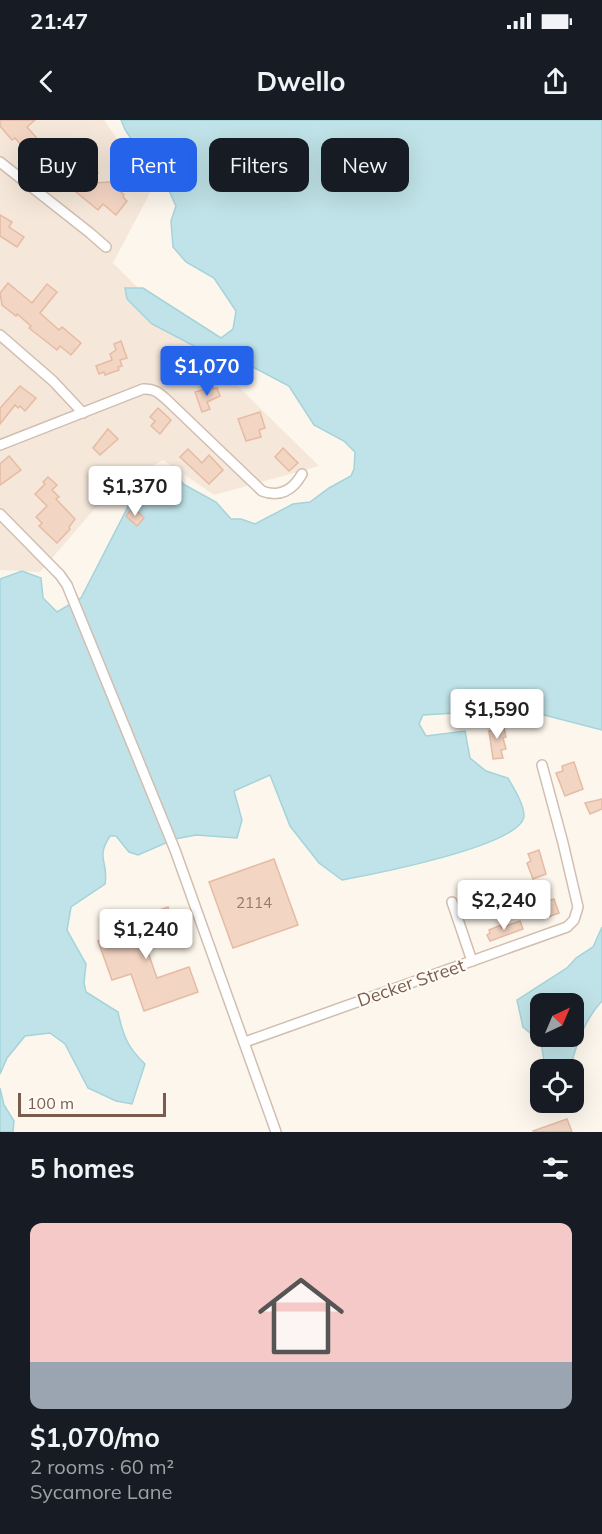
<!DOCTYPE html>
<html lang="en">
<head>
<meta charset="utf-8">
<style>
  body { margin:0; font-family:Mulish,sans-serif; background:#20242c; color:#f1f3f6; height:100vh; display:flex; flex-direction:column; font-size:22px; white-space:nowrap }
  * { box-sizing:border-box; margin:0 }
  p { font-size:20px; color:#9ea1a6 }
  .icon { flex:none; width:33px; height:33px; fill:none; stroke:currentColor; stroke-width:2; stroke-linecap:round; stroke-linejoin:round }
  .map { position:relative; height:1012px; overflow:hidden }
  .side { display:flex; flex-direction:column; background:#171b24; flex:1 }
  .side>* { flex:none }
  .guide { position:absolute; left:18px; top:18px; width:567px; height:54px; display:flex; gap:12px }
  .needle { width:39px; rotate:44deg }
  .buttons { position:absolute; left:530px; top:873px; display:grid; gap:12px }
  .buttons a { display:grid; place-items:center; width:54px; height:54px; border-radius:12px; background:#171b24; box-shadow:0 6px 24px #0002; font-size:30px }
  .scale { position:absolute; left:18px; bottom:15px; width:148px; box-sizing:border-box; padding-left:6px; border:3px solid #7a5c4d; border-top:0; font-size:16px; line-height:21px; white-space:nowrap; color:#7a5c4d; -webkit-text-stroke:4px #fffaf3; paint-order:stroke }
  .price { position:absolute; translate:-50% -51px; padding:0 14px; border-radius:6px; background:#fff; color:#222; font-size:20px; line-height:39px; filter:drop-shadow(0 2px 3px #0008) }
  .price::after { content:''; position:absolute; left:50%; top:36px; width:18px; height:14px; margin-left:-9px; background:inherit; clip-path:polygon(0 0,100% 0,50% 100%) }
  .price.current { background:#2563eb; color:#fff }
  ul { padding:0; list-style:none }
  li { display:grid; align-content:center; gap:12px; height:318px; padding:0 30px }
  li span { display:grid; place-items:center; height:186px; border-radius:12px; color:#555 }
  li>.icon { margin-inline-start:auto }
  span .icon { width:108px; height:108px; fill:#fffc; stroke-width:1 }
  li b { font-size:26px }
  h2 { display:flex; justify-content:space-between; align-items:center; height:72px; padding:0 30px; font-size:26px }
  .chip { padding:0 21px; border-radius:12px; background:#171b24; box-shadow:0 6px 24px #0002; font-size:21px; line-height:54px }
  .chip.current { background:#2563eb; color:#fff }
  .status { display:flex; justify-content:space-between; align-items:center; height:42px; padding:0 30px; background:#171b24; direction:ltr }
  .status svg { height:16px; fill:currentColor }
  header { display:flex; justify-content:space-between; align-items:center; height:78px; padding:0 30px; background:#171b24; font-size:27px; font-weight:700 }
  .map>svg:first-child { display:block }
  .residential { fill:#f5e8da }
  .water { fill:#bfe3e8; stroke:#a5d3da; stroke-width:1.5; fill-rule:evenodd }
  .building { fill:#f3d5c3; stroke:#e6bba3; stroke-width:1.5 }
  .lines { fill:none; stroke-linecap:round; stroke-linejoin:round }
  .minor-casing { stroke:#d1beb0; stroke-width:12 }
  .minor { stroke:#fff; stroke-width:9 }
  .labels { text-anchor:middle; stroke-width:4.5; stroke-linejoin:round; paint-order:stroke }
  .number-label { font-size:15px; fill:#987a6a }
  .street-label { font-size:18px; fill:#7a5c4d; stroke:#fffaf3 }
</style>
</head>
<body>
<div class="status"><b>21:47</b><svg viewBox="0 0 49 12"><path d="M0 12V9h3v3zM5 12V6h3v6zM10 12V3h3v9zM15 12V0h3v12zM26 1h20v11H26zM47 4h2v5h-2z"/></svg></div>
<header><svg class="icon" aria-label="back" viewBox="0 0 24 24"><path d="M15 5l-7 7 7 7"/></svg>Dwello<svg class="icon" aria-label="share" viewBox="0 0 24 24"><path d="M12 15V3M7 8l5-5 5 5M5 13v7h14v-7"/></svg></header>
<div class="map">
<svg width="602" height="1012" viewBox="0 0 602 1012">
  <rect width="100%" height="100%" fill="#fdf6ec"/>
  <polygon class="residential" points="0,0 104,0 152,69 113,143 319,346 214,375 163,340 110,371 40,452 0,450"/>
  <g class="water">
    <path d="M121,0H602V610L521,589L423,595L419,604L426,616L465,611L470,638L486,651L508,658C514,669 524,684 524,696C522,726 369,755 342,760L319,743L290,706L270,655L234,671L242,700L237,718L196,715L175,719L138,735L129,732L116,716H110C95,739 109,741 105,764L71,787L67,810L86,844L84,863L86,872L118,892C123,916 128,928 145,944L132,984L116,981L88,968L65,924L50,913L25,916L7,938L0,954V459L22,451L41,458L43,478L57,492L81,478L133,377L162,353L178,356L183,364L216,382L231,399H241L255,404L293,384L310,382L329,368L351,356L354,349L355,332L344,321L314,305L289,266L222,231L196,227L152,204L127,179L125,168H143L221,218L233,209L236,191L214,158L186,142L173,127L171,101L176,86C170,74 165,59 157,48C144,31 128,21 121,0Z"/>
    <path d="M602,807V881C585,899 578,921 571,944C562,949 555,952 545,947L541,922L523,907L517,880L567,848L576,838L593,827ZM540,884H573V916H540Z"/>
    <polygon points="0,968 4,985 14,1001 13,1012 0,1012"/>
  </g>
  <g class="building">
    <polygon points="0,0 35,0 27,7 42,24 46,20 56,29 59,26 70,36 68,38 83,50 87,44 98,53 91,63 110,62 124,75 123,77 127,81 116,95 103,84 98,90 70,67 75,59 60,47 53,54 42,44 48,37 29,20 22,26 15,18 12,20 0,6"/>
    <polygon points="0,95 12,102 9,107 24,117 17,127 0,116"/>
    <polygon points="8,163 32,183 47,164 57,172 40,193 59,210 62,207 81,223 71,235 60,226 57,230 29,208 31,206 17,194 16,196 2,185 0,173"/>
    <polygon points="121,221 127,238 120,240 122,246 118,247 119,250 105,255 104,252 99,254 96,246 112,240 110,234 116,230 114,224"/>
    <polygon points="20,266 36,278 25,291 20,286 18,288 15,285 0,304 0,288"/>
    <polygon points="213,267 213,269 217,268 220,276 207,282 210,289 202,292 195,272"/>
    <polygon points="158,288 171,300 160,314 151,306 155,301 150,297"/>
    <polygon points="260,292 265,308 259,310 261,317 246,321 238,299"/>
    <polygon points="108,309 118,319 100,335 93,328"/>
    <polygon points="283,328 298,343 289,351 275,337"/>
    <polygon points="188,329 202,343 209,335 223,350 209,364 180,337"/>
    <polygon points="9,336 21,350 0,365 0,344"/>
    <polygon points="48,357 57,365 52,370 59,377 56,379 75,399 69,407 70,409 57,423 39,406 42,403 36,397 47,386 35,374 45,364 43,362"/>
    <polygon points="133,387 144,398 137,406 126,396"/>
    <polygon points="500,601 501,609 504,608 506,617 503,618 506,629 501,630 503,638 493,639 489,611 493,610 491,603"/>
    <polygon points="574,642 583,669 565,676 556,653 563,651 562,646"/>
    <polygon points="602,679 602,689 590,694 585,683"/>
    <polygon points="539,730 546,754 533,759 527,743 531,741 528,734"/>
    <polygon points="274,739 298,805 233,828 209,762"/>
    <polygon points="490,761 500,787 486,792 481,781 479,782 473,768"/>
    <polygon points="554,779 559,793 548,797 542,783"/>
    <polygon points="168,787 177,813 145,824 157,858 189,847 198,872 144,891 131,854 112,860 98,821 117,814 114,806"/>
    <polygon points="520,801 523,809 490,821 487,815 490,813 489,810 501,805 501,808"/>
    <polygon points="567,999 572,1012 534,1012 533,1011"/>
  </g>
  <g class="lines">
    <g class="minor-casing">
      <g id="minor">
        <polyline points="0,42 90,113 106,127"/>
        <polyline points="0,215 53,261 83,293"/>
        <path d="M0,325L143,269C154,268 159,273 167,280L262,371C280,378 293,370 302,354"/>
        <polyline points="0,394 60,455 67,465 175,730 276,1012"/>
        <polyline points="452,782 472,841"/>
        <polyline points="245,922 567,807 574,800 578,787 563,723 542,645"/>
      </g>
    </g>
    <use href="#minor" class="minor"/>
  </g>
  <g class="labels">
    <g class="number-label">
      <text x="254" y="788">2114</text>
    </g>
    <g class="street-label">
      <text transform="translate(411 863) rotate(-19)" y="6">Decker Street</text>
    </g>
  </g>
</svg>
<div class="buttons">
<a><svg class="needle" viewBox="-14 -14 28 28"><path d="M0-13l5 13h-10z" fill="#e53935"/><path d="M0 13l5-13h-10z" fill="#9ea1a6"/></svg></a>
<a><svg class="icon" aria-label="locate" viewBox="0 0 24 24"><circle cx="12" cy="12" r="6"/><path d="M12 2v4M12 18v4M2 12h4M18 12h4"/></svg></a>
</div>
<div class="scale">100 m</div>
<b class="price current" style="left:207px;top:277px">$1,070</b>
<b class="price" style="left:135px;top:397px">$1,370</b>
<b class="price" style="left:497px;top:620px">$1,590</b>
<b class="price" style="left:504px;top:811px">$2,240</b>
<b class="price" style="left:146px;top:840px">$1,240</b>
<div class="guide">
<a class="chip">Buy</a>
<a class="chip current">Rent</a>
<a class="chip">Filters</a>
<a class="chip">New</a>
</div>
</div>
<section class="side">
<h2>5 homes<svg class="icon" aria-label="filters" viewBox="0 0 24 24"><path d="M4 7h16M4 17h16"/><circle cx="9" cy="7" r="2"/><circle cx="15" cy="17" r="2"/></svg></h2>
<ul>
<li><span style="background:linear-gradient(#f6c9c9 75%,#9aa5b1 0)"><svg class="icon" aria-label="home" viewBox="0 0 24 24"><path d="M3 11l9-7 9 7M6 9v11h12V9"/></svg></span><div><b>$1,070/mo</b><p>2 rooms · 60 m²</p><p>Sycamore Lane</p></div></li>
</ul>
</section>
</body>
</html>
